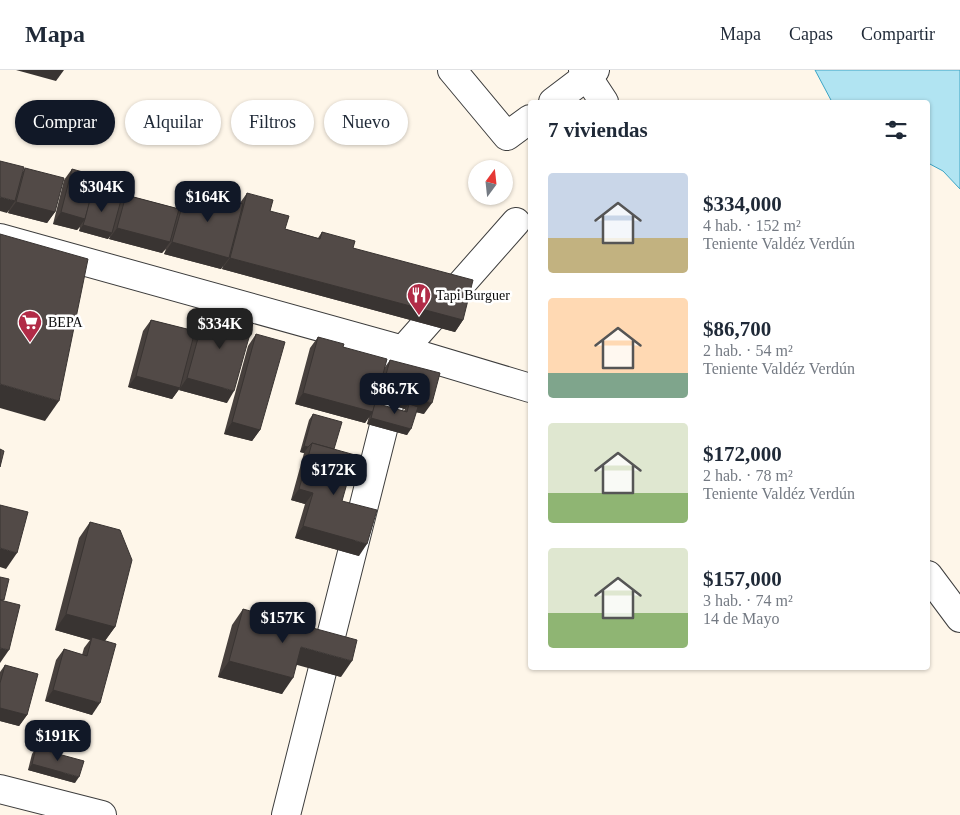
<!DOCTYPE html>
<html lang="es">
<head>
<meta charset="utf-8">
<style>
  body { margin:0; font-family:Georgia,serif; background:#f2f2f3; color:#1f2937; height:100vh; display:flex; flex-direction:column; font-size:19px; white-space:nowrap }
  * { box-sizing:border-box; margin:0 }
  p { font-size:16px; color:#747a83 }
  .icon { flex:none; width:28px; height:28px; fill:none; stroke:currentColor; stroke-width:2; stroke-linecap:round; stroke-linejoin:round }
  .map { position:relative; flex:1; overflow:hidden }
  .side { position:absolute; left:528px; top:30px; width:402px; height:570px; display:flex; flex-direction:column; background:#fff; border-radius:5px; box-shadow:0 1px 4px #0004 }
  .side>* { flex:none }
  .banner { position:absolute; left:15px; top:30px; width:438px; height:45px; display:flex; gap:10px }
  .needle { width:32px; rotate:15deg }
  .controls { position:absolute; left:468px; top:90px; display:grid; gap:10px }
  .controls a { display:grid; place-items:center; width:45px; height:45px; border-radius:50%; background:#fff; box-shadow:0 1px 4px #0004; font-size:25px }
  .price { position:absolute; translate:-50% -42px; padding:0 11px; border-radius:10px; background:#111827; color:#fff; font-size:16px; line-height:32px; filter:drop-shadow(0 1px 2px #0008) }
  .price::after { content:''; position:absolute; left:50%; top:30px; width:15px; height:11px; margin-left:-8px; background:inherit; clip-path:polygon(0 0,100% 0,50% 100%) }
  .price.selected { background:#222; color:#fff }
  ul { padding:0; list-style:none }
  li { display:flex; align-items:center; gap:15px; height:125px; padding:0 20px }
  li span { display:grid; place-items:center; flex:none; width:140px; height:100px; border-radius:5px; color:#555 }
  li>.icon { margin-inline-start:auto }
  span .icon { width:60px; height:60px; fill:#fffc; stroke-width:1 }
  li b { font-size:21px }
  h2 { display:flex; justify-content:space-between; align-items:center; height:60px; padding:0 20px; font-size:21px }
  .pill { padding:0 18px; border-radius:22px; background:#fff; box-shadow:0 1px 4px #0004; font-size:18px; line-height:45px }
  .pill.selected { background:#111827; color:#fff }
  header { display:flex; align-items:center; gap:30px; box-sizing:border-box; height:70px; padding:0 25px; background:#fff; border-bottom:1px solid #e0e1e3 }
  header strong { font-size:24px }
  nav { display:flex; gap:28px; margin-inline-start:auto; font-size:18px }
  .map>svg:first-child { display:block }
  .water { fill:#b1e4f2; stroke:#3ca4c5 }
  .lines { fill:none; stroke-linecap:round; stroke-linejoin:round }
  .minor-casing { stroke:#3d3d3d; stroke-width:30 }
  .minor { stroke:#fff; stroke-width:28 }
  .wall { fill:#47403d; fill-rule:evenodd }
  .shaded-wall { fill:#393432 }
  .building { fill:#524a47; stroke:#393432 }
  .labels { text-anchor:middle; stroke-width:5; stroke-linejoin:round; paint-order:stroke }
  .poi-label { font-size:14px; fill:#0a0a0a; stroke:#fff; text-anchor:start }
</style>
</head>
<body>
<header>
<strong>Mapa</strong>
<nav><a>Mapa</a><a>Capas</a><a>Compartir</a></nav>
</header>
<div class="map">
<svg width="960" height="745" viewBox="0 0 960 745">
  <rect width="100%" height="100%" fill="#fef6e9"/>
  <polygon class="water" points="815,0 960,0 960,119 943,101 928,93 928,32 832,32"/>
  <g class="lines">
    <g class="minor-casing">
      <g id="minor">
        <polyline points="452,0 507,66 530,49"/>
        <polyline points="583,0 604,32"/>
        <polyline points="553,32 595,0"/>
        <polyline points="0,168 403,280 530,318"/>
        <polyline points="928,505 960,548"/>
        <polyline points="0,719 102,745"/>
        <polyline points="286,745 403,280 516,152"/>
      </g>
    </g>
    <use href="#minor" class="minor"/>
  </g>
  <g class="wall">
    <polygon points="25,98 55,142 47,153 8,143 9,139 7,143 23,101"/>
    <polygon points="72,99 92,122 121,132 126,125 176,138 179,130 187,119 240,133 247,123 270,141 285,159 318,168 322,162 353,178 463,250 455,262 222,199 223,195 221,199 164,184 166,179 162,183 109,169 110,166 108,169 79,161 80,157 77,160 53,154 64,110"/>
    <polygon points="206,239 227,333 179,320 180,318 172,329 128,317 143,261 151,250 195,261 198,251"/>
    <polygon points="256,264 260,360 252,371 224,364 248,276"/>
    <path d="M318,267L343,277L385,297L390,290L424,344L416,342L407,365L367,354L369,346L365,353L295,334L310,278ZM376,331L405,339L404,341L375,335Z"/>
    <polygon points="313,344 334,379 342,431 359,486 295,468 305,434 291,430 304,383 300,382 309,350"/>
    <polygon points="90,452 115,557 105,571 92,645 45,631 56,590 64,579 82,585 84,578 90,570 55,560 79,468"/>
    <polygon points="243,539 341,607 297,594 282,624 218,607 232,555"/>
    <polygon points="5,595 27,645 19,656 0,651 0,602"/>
    <polygon points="36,678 75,713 28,700 32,684"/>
  </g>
  <g class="shaded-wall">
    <polygon points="16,0 64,0 56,11"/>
    <polygon points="0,127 15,131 7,143 0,141"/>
    <polygon points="16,132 55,142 47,153 8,143"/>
    <polygon points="61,142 85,149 77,160 53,154"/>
    <polygon points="83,155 112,163 108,169 79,161"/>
    <polygon points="117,158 170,172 162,183 109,169"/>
    <polygon points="172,172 229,188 221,199 164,184"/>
    <polygon points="230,188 463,250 455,262 222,199"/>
    <polygon points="136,306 180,318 172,329 128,317"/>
    <polygon points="187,308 234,321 227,333 179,320"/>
    <polygon points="0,314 59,331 45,351 0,338"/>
    <polygon points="382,319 432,333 424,344 407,340 409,334 405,339 374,330"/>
    <polygon points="303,323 373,342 365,353 295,334"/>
    <polygon points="371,348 411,359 407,365 367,354"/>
    <polygon points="232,352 260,360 252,371 224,364"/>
    <polygon points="304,376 308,377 304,383 300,382"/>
    <polygon points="299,419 313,423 305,434 291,430"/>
    <polygon points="303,456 367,474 359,486 295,468"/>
    <polygon points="0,478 17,483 6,499 0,497"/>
    <polygon points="66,544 115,557 103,573 92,567 90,570 55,560"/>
    <polygon points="301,577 352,591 341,607 290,593"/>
    <polygon points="0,578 9,580 0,593"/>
    <polygon points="229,591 293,608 282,624 218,607"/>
    <polygon points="53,620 100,633 92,645 45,631"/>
    <polygon points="0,638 27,645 19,656 0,651"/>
    <polygon points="32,694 79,707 75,713 28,700"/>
  </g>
  <g class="building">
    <polygon points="0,91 24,97 15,131 0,127"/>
    <polygon points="25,98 64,108 55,142 16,132"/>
    <polygon points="72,99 97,106 85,149 61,142"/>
    <polygon points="187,119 243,134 229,188 172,172"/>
    <polygon points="92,122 121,130 112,163 83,155 85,149"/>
    <polygon points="247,123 273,130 270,141 289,146 285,159 320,169 322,162 355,171 353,178 473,210 463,250 230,188"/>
    <polygon points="126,125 179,139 170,172 117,158"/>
    <polygon points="0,164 88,189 59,331 0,314"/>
    <polygon points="206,239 253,253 234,321 187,308"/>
    <polygon points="151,250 195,261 180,318 136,306"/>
    <polygon points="256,264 285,272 260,360 232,352"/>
    <polygon points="318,267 344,274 343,277 387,289 373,342 303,323"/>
    <polygon points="390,290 440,303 432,333 382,319"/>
    <polygon points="375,333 407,342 409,334 418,337 411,359 371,348"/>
    <polygon points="313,344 342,352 334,379 312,373 308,377 304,376"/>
    <polygon points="312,373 355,385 342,431 377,440 367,474 303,456 313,423 299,419"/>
    <polygon points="0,379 4,381 0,397"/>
    <polygon points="0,435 28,442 17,483 0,478"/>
    <polygon points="90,452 120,460 132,490 115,557 66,544"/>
    <polygon points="0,507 9,509 4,530 0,530"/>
    <polygon points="0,530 20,535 9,580 0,578"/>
    <polygon points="243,539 357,570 352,591 301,577 293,608 229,591"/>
    <polygon points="92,567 116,574 100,633 53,620 64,579 87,586"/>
    <polygon points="5,595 38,604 27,645 0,638 0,613"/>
    <polygon points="36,678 84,691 79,707 32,694"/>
  </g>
  <defs>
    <g id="restaurant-pin" transform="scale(1.25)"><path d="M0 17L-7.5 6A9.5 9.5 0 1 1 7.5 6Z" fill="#b12b47" stroke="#fff"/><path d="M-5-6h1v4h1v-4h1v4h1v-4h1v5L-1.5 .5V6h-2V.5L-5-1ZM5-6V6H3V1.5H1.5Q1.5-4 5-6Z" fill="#fff"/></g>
    <g id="supermarket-pin" transform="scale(1.25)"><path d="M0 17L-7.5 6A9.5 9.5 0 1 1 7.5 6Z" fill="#b12b47" stroke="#fff"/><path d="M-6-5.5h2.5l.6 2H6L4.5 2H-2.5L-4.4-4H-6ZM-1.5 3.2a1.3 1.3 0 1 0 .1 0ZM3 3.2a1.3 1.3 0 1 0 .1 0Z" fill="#fff"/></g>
  </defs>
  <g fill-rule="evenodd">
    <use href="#restaurant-pin" x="419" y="225"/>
    <use href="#supermarket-pin" x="30" y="252"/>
  </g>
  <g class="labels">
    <g class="poi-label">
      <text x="436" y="230">Tapi Burguer</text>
      <text x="48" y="257">BEPA</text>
    </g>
  </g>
</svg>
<div class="controls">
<a><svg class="needle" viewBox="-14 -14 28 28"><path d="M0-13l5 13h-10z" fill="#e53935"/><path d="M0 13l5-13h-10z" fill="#747a83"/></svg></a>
</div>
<b class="price" style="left:102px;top:143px">$304K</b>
<b class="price" style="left:208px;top:153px">$164K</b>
<b class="price selected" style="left:220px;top:280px">$334K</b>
<b class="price" style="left:395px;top:345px">$86.7K</b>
<b class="price" style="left:334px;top:426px">$172K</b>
<b class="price" style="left:283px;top:574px">$157K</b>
<b class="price" style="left:58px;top:692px">$191K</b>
<div class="banner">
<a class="pill selected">Comprar</a>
<a class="pill">Alquilar</a>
<a class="pill">Filtros</a>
<a class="pill">Nuevo</a>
</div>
<section class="side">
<h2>7 viviendas<svg class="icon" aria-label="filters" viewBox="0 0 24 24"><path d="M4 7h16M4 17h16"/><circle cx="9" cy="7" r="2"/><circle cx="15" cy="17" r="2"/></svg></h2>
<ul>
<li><span style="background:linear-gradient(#c9d6e8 65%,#c2b280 0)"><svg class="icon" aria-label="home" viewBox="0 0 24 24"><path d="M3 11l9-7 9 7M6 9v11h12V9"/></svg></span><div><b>$334,000</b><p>4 hab. · 152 m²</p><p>Teniente Valdéz Verdún</p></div></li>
<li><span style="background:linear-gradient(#ffd9b3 75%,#7fa58c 0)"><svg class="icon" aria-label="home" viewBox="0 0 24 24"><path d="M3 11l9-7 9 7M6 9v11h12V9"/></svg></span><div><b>$86,700</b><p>2 hab. · 54 m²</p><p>Teniente Valdéz Verdún</p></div></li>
<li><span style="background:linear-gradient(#dfe7d0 70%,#8fb573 0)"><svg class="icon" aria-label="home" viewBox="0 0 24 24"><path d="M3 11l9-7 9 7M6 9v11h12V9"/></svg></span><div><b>$172,000</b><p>2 hab. · 78 m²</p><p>Teniente Valdéz Verdún</p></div></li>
<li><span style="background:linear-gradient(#dfe7d0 65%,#8fb573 0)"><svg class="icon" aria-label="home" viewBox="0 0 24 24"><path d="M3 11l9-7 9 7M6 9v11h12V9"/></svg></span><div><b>$157,000</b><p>3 hab. · 74 m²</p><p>14 de Mayo</p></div></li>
</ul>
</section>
</div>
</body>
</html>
